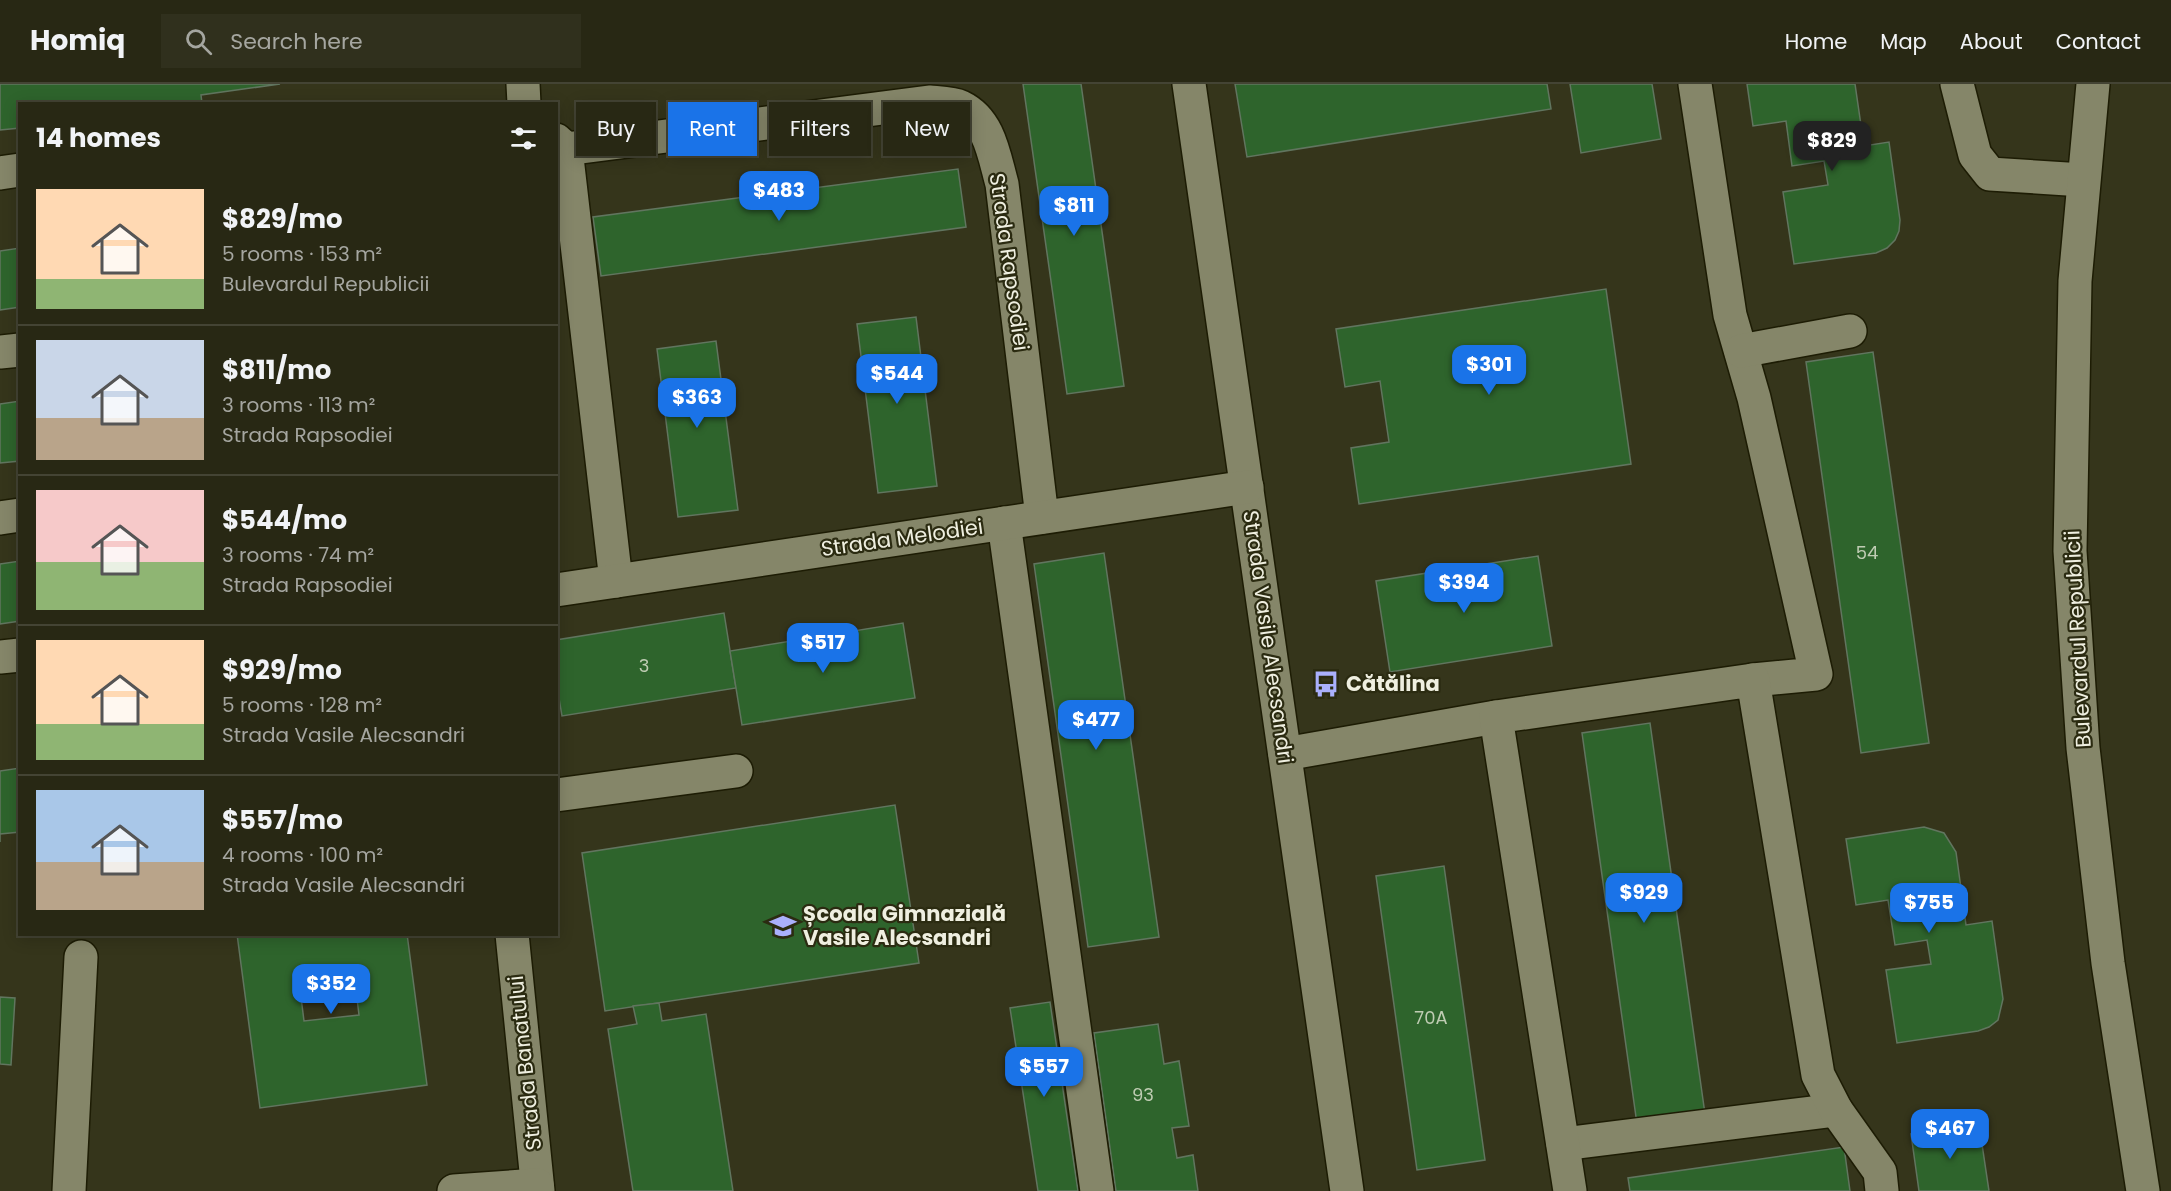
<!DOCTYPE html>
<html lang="en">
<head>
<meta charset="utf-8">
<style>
  body { margin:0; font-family:Poppins,sans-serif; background:#30301d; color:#f1f3f6; height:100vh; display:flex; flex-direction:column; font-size:22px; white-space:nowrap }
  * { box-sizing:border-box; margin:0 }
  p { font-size:20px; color:#a5a6a0 }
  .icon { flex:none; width:33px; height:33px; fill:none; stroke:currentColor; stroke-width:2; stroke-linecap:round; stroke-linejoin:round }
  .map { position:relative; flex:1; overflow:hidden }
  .drawer { position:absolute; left:18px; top:18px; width:540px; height:834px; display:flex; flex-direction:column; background:#282814; border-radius:0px; box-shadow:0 3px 15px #0003,0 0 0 2px #444434 }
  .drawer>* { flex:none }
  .banner { position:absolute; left:576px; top:18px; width:570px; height:54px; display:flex; gap:12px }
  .price { position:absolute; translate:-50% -51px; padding:0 14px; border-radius:12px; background:#1a73e8; color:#fff; font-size:20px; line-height:39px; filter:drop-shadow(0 2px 3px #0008) }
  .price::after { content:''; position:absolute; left:50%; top:36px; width:18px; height:14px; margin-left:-9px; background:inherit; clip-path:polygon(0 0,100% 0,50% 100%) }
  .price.active { background:#222; color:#fff }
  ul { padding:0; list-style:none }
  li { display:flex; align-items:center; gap:18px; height:150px; padding:0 18px }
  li+li { border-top:2px solid #444434 }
  li span { display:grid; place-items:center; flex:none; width:168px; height:120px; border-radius:0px; color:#555 }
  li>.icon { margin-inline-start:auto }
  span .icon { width:72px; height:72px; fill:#fffc; stroke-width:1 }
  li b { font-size:26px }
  h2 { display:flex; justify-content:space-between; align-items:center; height:72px; padding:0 18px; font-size:26px }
  .pill { padding:0 21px; border-radius:0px; background:#282814; box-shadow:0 3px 15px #0003,0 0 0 2px #444434; font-size:21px; line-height:54px }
  .pill.active { background:#1a73e8; color:#fff }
  header { display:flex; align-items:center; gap:36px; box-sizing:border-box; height:84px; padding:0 30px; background:#282814; border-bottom:2px solid #444434 }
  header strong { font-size:28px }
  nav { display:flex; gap:33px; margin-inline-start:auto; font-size:21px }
  .search { width:420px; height:54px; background:#30301d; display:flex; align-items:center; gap:15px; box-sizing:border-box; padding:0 21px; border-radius:0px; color:#a5a6a0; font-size:22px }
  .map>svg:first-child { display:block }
  .building { fill:#2e642c; stroke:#61755f; stroke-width:1.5; fill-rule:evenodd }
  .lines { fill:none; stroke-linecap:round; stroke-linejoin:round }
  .minor-casing { stroke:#1d1c04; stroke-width:36 }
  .minor { stroke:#858669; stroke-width:33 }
  .labels { text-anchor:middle; stroke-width:4.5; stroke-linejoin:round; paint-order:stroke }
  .number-label { font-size:18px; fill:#bfccb3 }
  .street-label { font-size:21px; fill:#efefe0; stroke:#2b2b11 }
  .poi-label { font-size:21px; font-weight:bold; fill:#efefe0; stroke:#2b2b11; text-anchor:start }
</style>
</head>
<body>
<header>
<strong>Homiq</strong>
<div class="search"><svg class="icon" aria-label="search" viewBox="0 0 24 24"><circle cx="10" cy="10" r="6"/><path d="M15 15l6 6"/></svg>Search here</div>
<nav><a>Home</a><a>Map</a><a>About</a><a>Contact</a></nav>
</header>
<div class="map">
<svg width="2171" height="1107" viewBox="0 0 2171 1107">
  <rect width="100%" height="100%" fill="#35351b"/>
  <g class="building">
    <polygon points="0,0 280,0 201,11 202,19 200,20 20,20 20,44 0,46"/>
    <polygon points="1023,0 1081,0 1124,302 1067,310"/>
    <polygon points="1235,0 1547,0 1551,25 1247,73"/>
    <polygon points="1570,0 1652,0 1661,55 1581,69"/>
    <polygon points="1747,0 1855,0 1864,62 1889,58 1900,136 1899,147 1895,156 1887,164 1876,169 1794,180 1783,108 1828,101 1824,77 1792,82 1786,37 1753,42"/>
    <polygon points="958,85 966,143 601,192 593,133"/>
    <polygon points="20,164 20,223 0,226 0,167"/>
    <polygon points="1606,205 1631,380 1359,420 1351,364 1389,358 1380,297 1345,303 1336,245"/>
    <polygon points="916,233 937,402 878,409 857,240"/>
    <polygon points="716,257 738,426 678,433 657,265"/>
    <polygon points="1873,268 1929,659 1861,669 1806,278"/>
    <polygon points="20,317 20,377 0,379 0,320"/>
    <polygon points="1104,469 1159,853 1088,863 1034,480"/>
    <polygon points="1538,472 1552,562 1390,588 1376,497"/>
    <polygon points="20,477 20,537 0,540 0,480"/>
    <polygon points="724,529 736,604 562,632 556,597 556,556"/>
    <polygon points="903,539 915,614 742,641 730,567"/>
    <polygon points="1650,639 1705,1030 1637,1040 1582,649"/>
    <polygon points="20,684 20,748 0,750 0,758 0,687"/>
    <polygon points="895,721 919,879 605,927 582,769"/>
    <polygon points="1924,743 1944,749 1956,768 1966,841 1992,837 2003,915 1998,936 1989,943 1978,947 1897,959 1886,886 1931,880 1927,856 1895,861 1888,816 1856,821 1846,755"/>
    <polygon points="1444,782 1485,1076 1417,1086 1376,792"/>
    <path d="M237,850H407L427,1001L260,1024ZM353,882L359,931L304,937L298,889Z"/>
    <polygon points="0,913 15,914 11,981 0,980"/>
    <polygon points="1050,918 1078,1107 1038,1107 1010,924"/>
    <polygon points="659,919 662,937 706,930 733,1107 633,1107 608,945 637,940 633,922"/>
    <polygon points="1158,940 1164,980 1179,977 1189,1042 1172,1044 1177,1074 1193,1071 1198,1107 1116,1107 1094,949"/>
    <polygon points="1979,1040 1989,1107 1919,1107 1911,1050"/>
    <polygon points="1844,1063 1850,1107 1630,1107 1628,1094"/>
  </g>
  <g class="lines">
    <g class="minor-casing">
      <g id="minor">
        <polyline points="523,0 524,20"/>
        <polyline points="1189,0 1347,1107"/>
        <polyline points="1695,0 1730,231 1754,314 1816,590 1753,596"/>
        <polyline points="1957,0 1975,71 1990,90 2083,96"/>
        <polyline points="2093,0 2075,197 2070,467 2083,664 2108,879 2143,1107"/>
        <path d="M556,56L566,65L929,18C939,19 952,19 961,23C990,37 994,72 1002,100L1042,433"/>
        <polyline points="566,65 616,497"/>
        <polyline points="0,89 20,86"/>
        <polyline points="1741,267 1850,247"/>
        <polyline points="0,268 20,266"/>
        <polyline points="0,434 20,431"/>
        <polyline points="1004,439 1097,1107"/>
        <polyline points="556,506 1247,403"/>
        <polyline points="0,573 20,571"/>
        <polyline points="1285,670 1496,633"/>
        <polyline points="556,711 736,687"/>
        <polyline points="512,850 538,1107"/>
        <polyline points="1563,1060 1836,1026"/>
        <polyline points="69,1107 81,873"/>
        <polyline points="454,1107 537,1101"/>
        <polyline points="1570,1107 1496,633 1753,596 1818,991 1836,1026 1880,1088 1882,1107"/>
      </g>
    </g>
    <use href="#minor" class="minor"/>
  </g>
  <defs>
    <g id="bus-bare" transform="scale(2.07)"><path d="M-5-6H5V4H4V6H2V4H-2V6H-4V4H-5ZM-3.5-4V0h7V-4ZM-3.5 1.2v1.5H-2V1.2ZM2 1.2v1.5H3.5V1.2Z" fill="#aab0fc" stroke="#2b2b11" stroke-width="2.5" paint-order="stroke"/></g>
    <g id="school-bare" transform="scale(2.07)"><path d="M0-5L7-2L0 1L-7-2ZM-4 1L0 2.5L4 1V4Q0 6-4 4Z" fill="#aab0fc" stroke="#2b2b11" stroke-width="2.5" paint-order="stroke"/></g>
  </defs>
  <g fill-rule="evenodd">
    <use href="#bus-bare" x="1326" y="600"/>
    <use href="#school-bare" x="783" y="842"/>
  </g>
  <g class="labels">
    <g class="number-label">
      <text x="1867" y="475">54</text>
      <text x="644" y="588">3</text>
      <text x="1431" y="940">70A</text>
      <text x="1143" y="1017">93</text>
    </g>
    <g class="street-label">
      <text transform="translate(1009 178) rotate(82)" y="7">Strada Rapsodiei</text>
      <text transform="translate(902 454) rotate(-8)" y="7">Strada Melodiei</text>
      <text transform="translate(1268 553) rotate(82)" y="7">Strada Vasile Alecsandri</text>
      <text transform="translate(2078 555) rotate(-93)" y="7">Bulevardul Republicii</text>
      <text transform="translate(525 979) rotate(-96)" y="7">Strada Banatului</text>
    </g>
    <g class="poi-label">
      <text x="1346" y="607">Cătălina</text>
      <text x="803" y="837">Școala Gimnazială<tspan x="803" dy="24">Vasile Alecsandri</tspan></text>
    </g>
  </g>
</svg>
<b class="price active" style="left:1832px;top:88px">$829</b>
<b class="price" style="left:779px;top:138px">$483</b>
<b class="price" style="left:1074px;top:153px">$811</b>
<b class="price" style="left:1489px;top:312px">$301</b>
<b class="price" style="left:897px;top:321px">$544</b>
<b class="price" style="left:697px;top:345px">$363</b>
<b class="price" style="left:1464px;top:530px">$394</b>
<b class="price" style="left:823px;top:590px">$517</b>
<b class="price" style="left:1096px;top:667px">$477</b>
<b class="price" style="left:1644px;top:840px">$929</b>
<b class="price" style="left:1929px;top:850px">$755</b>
<b class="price" style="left:331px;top:931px">$352</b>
<b class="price" style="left:1044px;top:1014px">$557</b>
<b class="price" style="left:1950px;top:1076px">$467</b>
<div class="banner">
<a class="pill">Buy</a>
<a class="pill active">Rent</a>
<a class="pill">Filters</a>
<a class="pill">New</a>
</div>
<section class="drawer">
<h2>14 homes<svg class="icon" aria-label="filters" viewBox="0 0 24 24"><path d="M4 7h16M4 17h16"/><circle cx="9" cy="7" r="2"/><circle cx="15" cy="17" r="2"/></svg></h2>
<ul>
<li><span style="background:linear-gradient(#ffd9b3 75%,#8fb573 0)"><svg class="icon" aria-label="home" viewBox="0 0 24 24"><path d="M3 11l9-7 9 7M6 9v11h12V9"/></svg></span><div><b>$829/mo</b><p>5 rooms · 153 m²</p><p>Bulevardul Republicii</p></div></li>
<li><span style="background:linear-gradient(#c9d6e8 65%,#b9a48a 0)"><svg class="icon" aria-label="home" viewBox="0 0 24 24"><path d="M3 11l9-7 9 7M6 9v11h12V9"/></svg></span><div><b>$811/mo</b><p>3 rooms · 113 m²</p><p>Strada Rapsodiei</p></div></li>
<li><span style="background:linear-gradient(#f6c9c9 60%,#8fb573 0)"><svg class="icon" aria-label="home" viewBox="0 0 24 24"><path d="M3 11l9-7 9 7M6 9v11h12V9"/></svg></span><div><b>$544/mo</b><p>3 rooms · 74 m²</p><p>Strada Rapsodiei</p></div></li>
<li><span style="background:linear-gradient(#ffd9b3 70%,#8fb573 0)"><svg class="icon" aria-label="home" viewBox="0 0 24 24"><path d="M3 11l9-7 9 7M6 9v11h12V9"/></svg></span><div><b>$929/mo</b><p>5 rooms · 128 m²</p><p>Strada Vasile Alecsandri</p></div></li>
<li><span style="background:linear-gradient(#a9c7e8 60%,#b9a48a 0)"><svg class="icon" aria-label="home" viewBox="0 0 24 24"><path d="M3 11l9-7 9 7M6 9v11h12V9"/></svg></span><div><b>$557/mo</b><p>4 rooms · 100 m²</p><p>Strada Vasile Alecsandri</p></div></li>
</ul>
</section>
</div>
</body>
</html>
